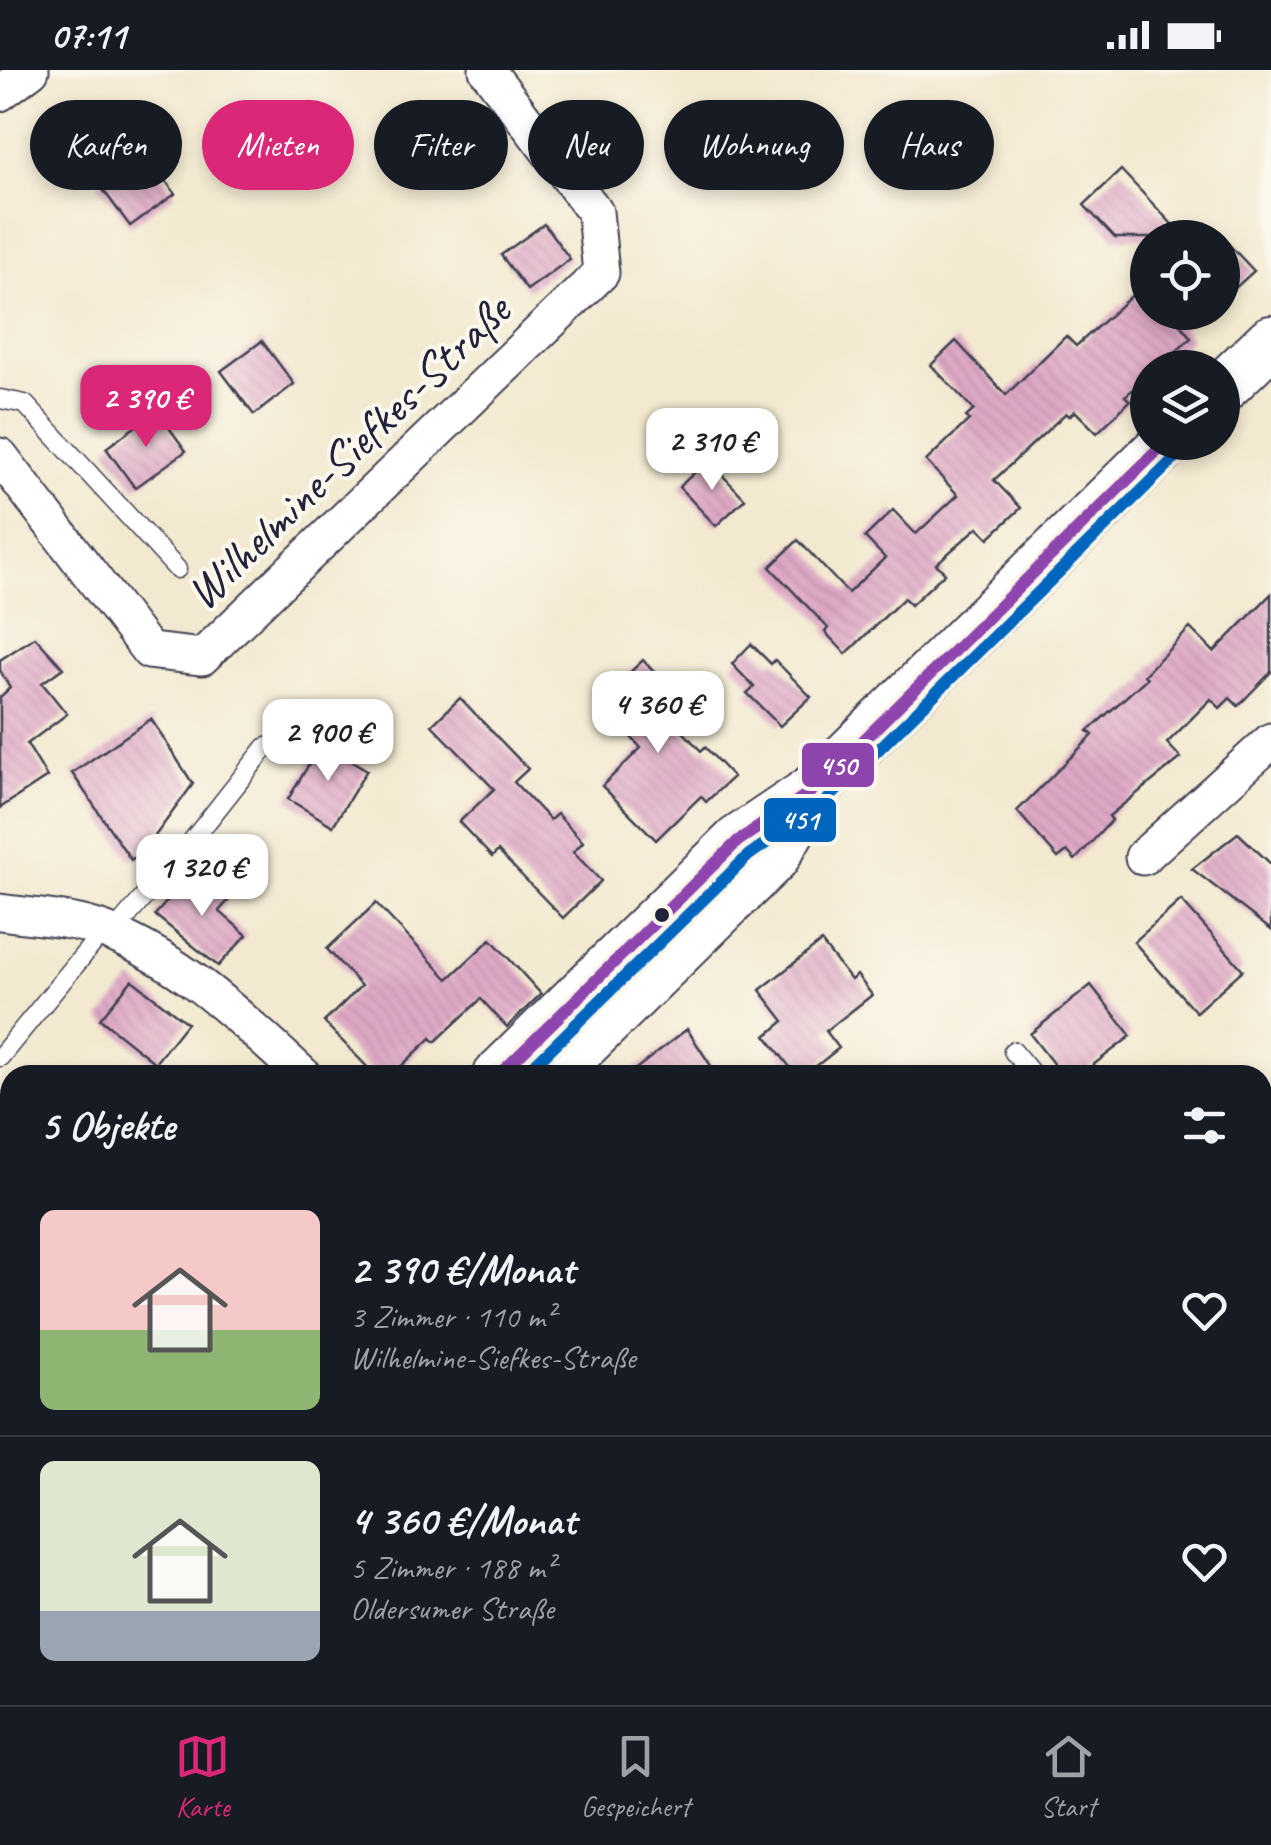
<!DOCTYPE html>
<html lang="de">
<head>
<meta charset="utf-8">
<style>
  body { margin:0; font-family:Caveat,sans-serif; background:#20242c; color:#f1f3f6; height:100vh; display:flex; flex-direction:column; font-size:38px; white-space:nowrap }
  * { box-sizing:border-box; margin:0 }
  p { font-size:32px; color:#9ea1a6 }
  .icon { flex:none; width:55px; height:55px; fill:none; stroke:currentColor; stroke-width:2; stroke-linecap:round; stroke-linejoin:round }
  .map { position:relative; flex:1; overflow:hidden }
  .drawer { position:absolute; left:0px; top:995px; width:1272px; height:640px; display:flex; flex-direction:column; background:#171b24; border-radius:30px 30px 0 0; box-shadow:0 5px 15px #0003 }
  .drawer>* { flex:none }
  .hud { position:absolute; left:30px; top:30px; width:1212px; height:90px; display:flex; gap:20px }
  .controls { position:absolute; left:1130px; top:150px; display:grid; gap:20px }
  .controls a { display:grid; place-items:center; width:110px; height:110px; border-radius:50%; background:#171b24; box-shadow:0 5px 15px #0003; font-size:50px }
  .price { position:absolute; translate:-50% -85px; padding:0 22px; border-radius:20px; background:#fff; color:#222; font-size:32px; line-height:65px; filter:drop-shadow(0 2px 5px #0008) }
  .price::after { content:''; position:absolute; left:50%; top:60px; width:30px; height:22px; margin-left:-15px; background:inherit; clip-path:polygon(0 0,100% 0,50% 100%) }
  .price.active { background:#db2777; color:#fff }
  ul { padding:0; list-style:none }
  li { display:flex; align-items:center; gap:30px; height:250px; padding:0 40px }
  li+li { border-top:2px solid #363941 }
  li span { display:grid; place-items:center; flex:none; width:280px; height:200px; border-radius:15px; color:#555 }
  li>.icon { margin-inline-start:auto }
  span .icon { width:120px; height:120px; fill:#fffc; stroke-width:1 }
  li b { font-size:42px }
  h2 { display:flex; justify-content:space-between; align-items:center; height:120px; padding:0 40px; font-size:42px }
  .pill { padding:0 35px; border-radius:45px; background:#171b24; box-shadow:0 5px 15px #0003; font-size:35px; line-height:90px }
  .pill.active { background:#db2777; color:#fff }
  .status { display:flex; justify-content:space-between; align-items:center; height:70px; padding:0 50px; background:#171b24; direction:ltr }
  .status svg { height:28px; fill:currentColor }
  .menu { display:flex; justify-content:space-around; align-items:center; height:140px; border-top:2px solid #363941; background:#171b24; font-size:28px; color:#9ea1a6 }
  .menu a { display:grid; justify-items:center; gap:5px }
  .menu .active { color:#db2777 }
  .map>svg:first-child { display:block }
  .building { fill:url(#building-back-hatch) }
  .lines { fill:none; stroke-linecap:round; stroke-linejoin:round }
  .service-casing { stroke:#414051; stroke-width:21 }
  .minor-casing { stroke:#414051; stroke-width:39 }
  .secondary-casing { stroke:#414051; stroke-width:54 }
  .service { stroke:#fff; stroke-width:18 }
  .minor { stroke:#fff; stroke-width:35 }
  .secondary { stroke:#fff; stroke-width:50 }
  .bus-1-casing { stroke:#fbf7ec; stroke-width:20 }
  .bus-2-casing { stroke:#fbf7ec; stroke-width:20 }
  .bus-1 { stroke:#8e44ad; stroke-width:12 }
  .bus-2 { stroke:#0065bd; stroke-width:12 }
  .bus-dot { fill:#22223b; stroke:#fbf7ec; stroke-width:4 }
  .labels { text-anchor:middle; stroke-width:8; stroke-linejoin:round; paint-order:stroke }
  .street-label { font-size:48px; fill:#22223b; stroke:#fbf7ec }
  .line-badge { stroke:#fbf7ec; stroke-width:4 }
  .badge-label { font-size:28px; text-anchor:middle; font-weight:bold; fill:#fff }
</style>
</head>
<body>
<div class="status"><b>07:11</b><svg viewBox="0 0 49 12"><path d="M0 12V9h3v3zM5 12V6h3v6zM10 12V3h3v9zM15 12V0h3v12zM26 1h20v11H26zM47 4h2v5h-2z"/></svg></div>
<div class="map">
<svg width="1271" height="1635" viewBox="0 0 1271 1635">
  <defs>
    <pattern id="building-back-hatch" width="6" height="6" patternUnits="userSpaceOnUse" patternTransform="scale(2.5)"><rect width="6" height="6" fill="#dfa9c6"/><path d="M-1 5l2 2M0 0l6 6M5-1l2 2" fill="none" stroke="#bf91ab"/></pattern>
  </defs>
  <rect width="100%" height="100%" fill="#fbf7ec"/>
  <filter id="ink" filterUnits="userSpaceOnUse"><feTurbulence type="fractalNoise" baseFrequency=".01" numOctaves="2"/><feDisplacementMap in="SourceGraphic" scale="20" xChannelSelector="R" yChannelSelector="G"/><feConvolveMatrix kernelMatrix="1 2 1 2 8 2 1 2 1" color-interpolation-filters="sRGB"/></filter>
  <filter id="wash" filterUnits="userSpaceOnUse"><feTurbulence type="fractalNoise" baseFrequency=".0048" numOctaves="4" result="noise"/><feDisplacementMap in="SourceGraphic" scale="40" xChannelSelector="R" yChannelSelector="G"/><feGaussianBlur stdDeviation="2.25" result="paint"/><feColorMatrix in="noise" values="0 0 0 0 0 0 0 0 0 0 0 0 0 0 0 0 0 1.4 0 .05"/><feComposite in="paint" operator="in"/></filter>
  <g filter="url(#wash)">
    <rect width="100%" height="100%" fill="#f3e9d0"/>
    <g id="blocks">
      <g class="building">
        <polygon points="144,80 175,124 130,156 98,113"/>
        <polygon points="1121,100 1185,168 1115,168 1084,135"/>
        <polygon points="544,154 570,189 527,220 501,185"/>
        <polygon points="1222,167 1254,201 1222,230"/>
        <polygon points="1148,211 1148,242 1171,242 1191,268 1158,298 1148,298 1148,307 1125,326 1130,331 1097,363 1075,341 1069,346 1066,343 994,410 1021,438 989,468 978,457 936,494 945,503 911,535 904,528 846,584 825,562 828,558 770,497 798,470 848,523 885,488 865,467 893,440 916,464 958,425 926,391 969,350 966,347 974,340 931,295 956,271 1006,325 1066,266 1076,276"/>
        <polygon points="262,271 294,314 254,345 221,301"/>
        <polygon points="157,341 186,381 135,418 106,378"/>
        <polygon points="708,390 745,429 716,456 679,417"/>
        <polygon points="1271,524 1271,602 1238,636 1230,628 1220,638 1211,629 1167,673 1181,688 1109,746 1112,750 1075,790 1067,781 1058,788 1017,741 1093,665 1088,661 1147,608 1144,605 1190,558 1214,582"/>
        <polygon points="35,567 63,598 42,613 67,644 27,674 47,707 0,738 0,627 10,618 0,600 0,590"/>
        <polygon points="751,574 771,594 775,590 811,627 780,656 747,623 754,617 732,594"/>
        <polygon points="643,590 678,628 664,641 701,681 705,677 733,707 706,732 701,726 656,770 602,716 641,678 608,642 614,637 604,627"/>
        <polygon points="460,628 528,699 514,712 550,750 557,744 583,772 573,782 601,811 563,848 498,781 492,787 459,752 494,719 432,655"/>
        <polygon points="151,649 193,714 147,777 131,790 72,703"/>
        <polygon points="322,673 367,700 333,756 288,729"/>
        <polygon points="1238,763 1271,794 1271,860 1192,799"/>
        <polygon points="194,800 228,831 219,841 247,865 218,896 155,845"/>
        <polygon points="1181,830 1243,900 1196,942 1134,872"/>
        <polygon points="376,833 448,909 491,869 541,924 507,957 481,929 435,972 431,968 392,1005 375,1005 324,952 361,916 327,879"/>
        <polygon points="821,872 851,910 857,905 872,925 826,961 839,978 805,1005 796,1005 766,966 784,951 760,920"/>
        <polygon points="132,910 187,953 155,993 100,949"/>
        <polygon points="1091,915 1131,966 1080,1005 1062,1005 1030,964"/>
        <polygon points="687,959 717,1005 628,1005"/>
      </g>
    </g>
  </g>
  <g filter="url(#ink)">
    <use href="#blocks" fill-opacity="0" stroke="#414051" stroke-width="2.5"/>
    <g class="lines">
      <g class="service-casing">
        <g id="service">
          <polyline points="0,329 25,334 177,499"/>
          <polyline points="112,864 188,776 266,677"/>
          <polyline points="1013,981 1033,1005"/>
          <polyline points="0,987 104,860"/>
          <polyline points="0,1455 10,1444"/>
        </g>
      </g>
      <g class="minor-casing">
        <g id="minor">
          <polyline points="0,23 31,0"/>
          <polyline points="0,386 149,581 202,587 601,203 595,142 487,0"/>
          <polyline points="1143,787 1271,671"/>
          <path d="M0,842C35,847 73,848 106,861C184,892 242,949 303,1005"/>
          <polyline points="1262,1139 1271,1139"/>
          <polyline points="1262,1504 1271,1510"/>
          <polyline points="700,1625 711,1635"/>
          <polyline points="18,1633 20,1635"/>
        </g>
      </g>
      <g class="secondary-casing">
        <g id="secondary">
          <polyline points="1222,318 1271,271"/>
          <polyline points="499,1005 738,771 812,721 1167,372"/>
          <polyline points="552,1005 774,787 802,738"/>
          <polyline points="0,1570 10,1558"/>
        </g>
      </g>
      <use href="#service" class="service"/>
      <use href="#minor" class="minor"/>
      <use href="#secondary" class="secondary"/>
      <g class="bus-1-casing">
        <polyline id="bus-1" points="499,1005 738,771 812,721 1166,372"/>
      </g>
      <g class="bus-2-casing">
        <polyline id="bus-2" points="524,1005 749,785 824,733 1179,384"/>
      </g>
      <use href="#bus-1" class="bus-1"/>
      <use href="#bus-2" class="bus-2"/>
    </g>
  </g>
  <circle class="bus-dot" cx="662" cy="845" r="9"/>
  <g class="labels">
    <g class="street-label">
      <text transform="translate(347 381) rotate(-44)" y="17">Wilhelmine-Siefkes-Straße</text>
    </g>
  </g>
  <g class="line-badge">
    <rect x="800" y="671" width="76" height="48" rx="10" fill="#8e44ad"/>
    <rect x="762" y="726" width="76" height="48" rx="10" fill="#0065bd"/>
  </g>
  <g class="badge-label">
    <text x="838" y="705">450</text>
    <text x="800" y="759">451</text>
  </g>
</svg>
<div class="controls">
<a><svg class="icon" aria-label="locate" viewBox="0 0 24 24"><circle cx="12" cy="12" r="6"/><path d="M12 2v4M12 18v4M2 12h4M18 12h4"/></svg></a>
<a><svg class="icon" aria-label="layers" viewBox="0 0 24 24"><path d="M12 4l9 5-9 5-9-5zM3 14l9 5 9-5"/></svg></a>
</div>
<b class="price active" style="left:146px;top:380px">2 390 €</b>
<b class="price" style="left:712px;top:423px">2 310 €</b>
<b class="price" style="left:658px;top:686px">4 360 €</b>
<b class="price" style="left:328px;top:714px">2 900 €</b>
<b class="price" style="left:202px;top:849px">1 320 €</b>
<div class="hud">
<a class="pill">Kaufen</a>
<a class="pill active">Mieten</a>
<a class="pill">Filter</a>
<a class="pill">Neu</a>
<a class="pill">Wohnung</a>
<a class="pill">Haus</a>
</div>
<section class="drawer">
<h2>5 Objekte<svg class="icon" aria-label="filters" viewBox="0 0 24 24"><path d="M4 7h16M4 17h16"/><circle cx="9" cy="7" r="2"/><circle cx="15" cy="17" r="2"/></svg></h2>
<ul>
<li><span style="background:linear-gradient(#f6c9c9 60%,#8fb573 0)"><svg class="icon" aria-label="home" viewBox="0 0 24 24"><path d="M3 11l9-7 9 7M6 9v11h12V9"/></svg></span><div><b>2 390 €/Monat</b><p>3 Zimmer · 110 m²</p><p>Wilhelmine-Siefkes-Straße</p></div><svg class="icon" aria-label="heart" viewBox="0 0 24 24"><path d="M12 20l-8-8c-3-5 5-10 8-4 3-6 11-1 8 4z"/></svg></li>
<li><span style="background:linear-gradient(#dfe7d0 75%,#9aa5b1 0)"><svg class="icon" aria-label="home" viewBox="0 0 24 24"><path d="M3 11l9-7 9 7M6 9v11h12V9"/></svg></span><div><b>4 360 €/Monat</b><p>5 Zimmer · 188 m²</p><p>Oldersumer Straße</p></div><svg class="icon" aria-label="heart" viewBox="0 0 24 24"><path d="M12 20l-8-8c-3-5 5-10 8-4 3-6 11-1 8 4z"/></svg></li>
</ul>
</section>
</div>
<nav class="menu">
<a class="active"><svg class="icon" aria-label="map" viewBox="0 0 24 24"><path d="M3 6l6-2 6 2 6-2v14l-6 2-6-2-6 2zM9 4v14M15 6v14"/></svg>Karte</a>
<a><svg class="icon" aria-label="saved" viewBox="0 0 24 24"><path d="M7 4h10v16l-5-4-5 4z"/></svg>Gespeichert</a>
<a><svg class="icon" aria-label="home" viewBox="0 0 24 24"><path d="M3 11l9-7 9 7M6 9v11h12V9"/></svg>Start</a>
</nav>
</body>
</html>
